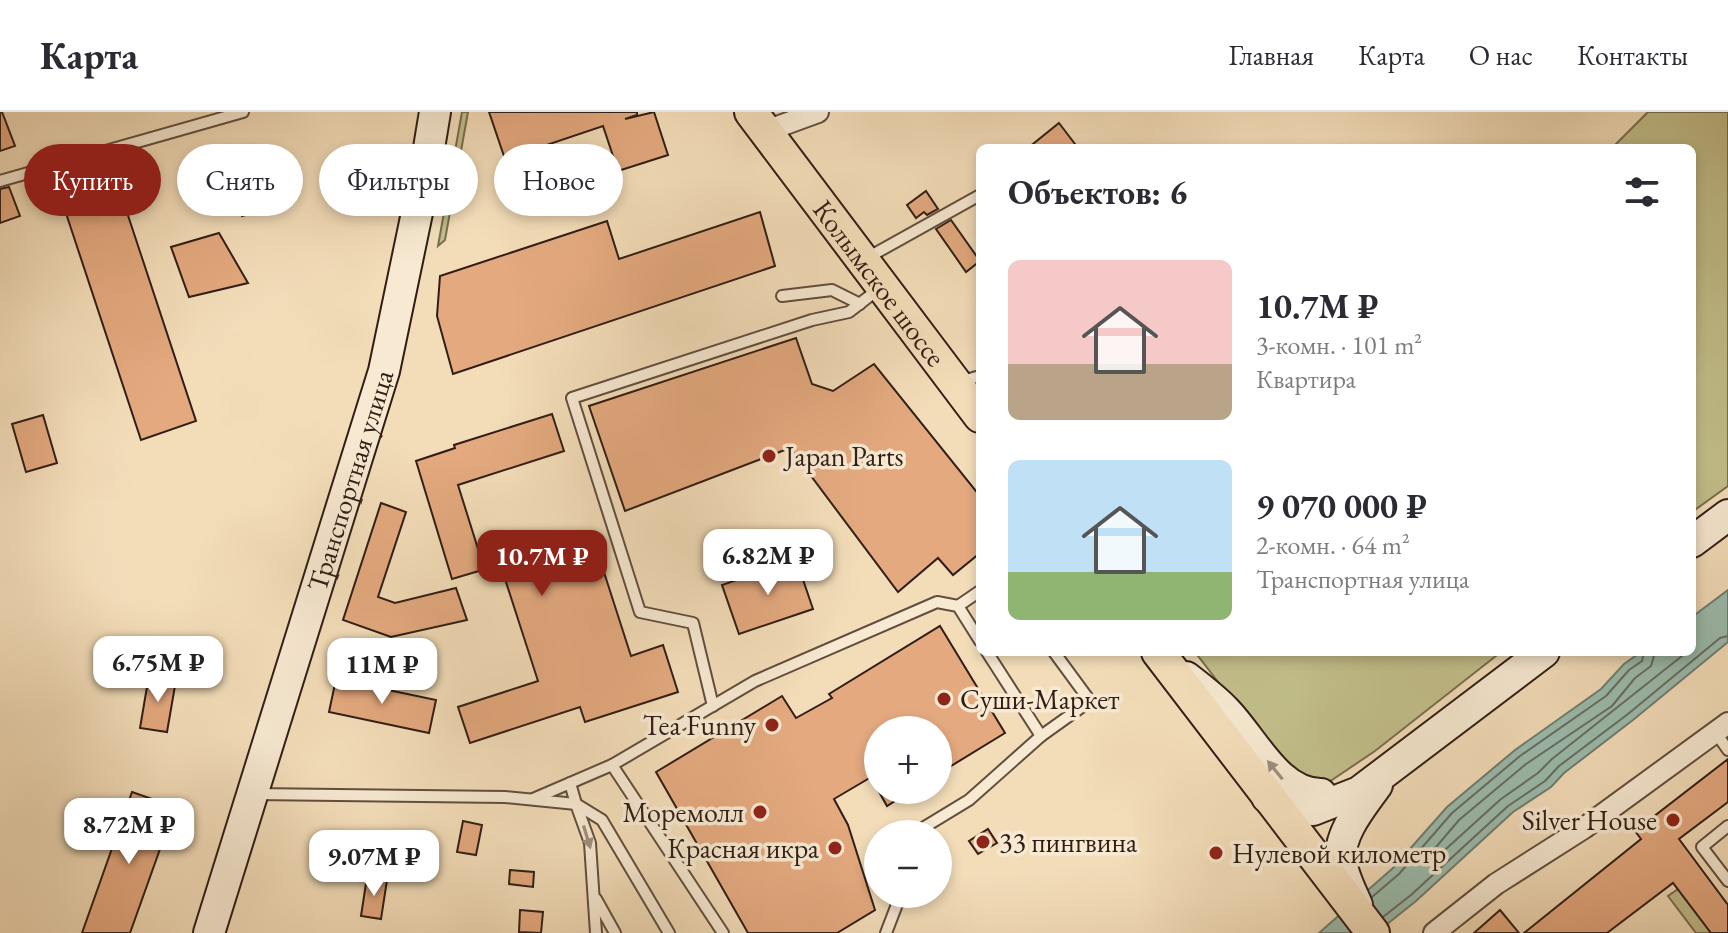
<!DOCTYPE html>
<html lang="ru">
<head>
<meta charset="utf-8">
<style>
  body { margin:0; font-family:"EB Garamond",serif; background:#f2f2f3; color:#2b2b33; height:100vh; display:flex; flex-direction:column; font-size:30px; white-space:nowrap }
  * { box-sizing:border-box; margin:0 }
  p { font-size:26px; color:#7c7c81 }
  .icon { flex:none; width:44px; height:44px; fill:none; stroke:currentColor; stroke-width:2; stroke-linecap:round; stroke-linejoin:round }
  .map { position:relative; flex:1; overflow:hidden }
  .details { position:absolute; left:976px; top:32px; width:720px; height:512px; display:flex; flex-direction:column; background:#fff; border-radius:12px; box-shadow:0 4px 12px #0003 }
  .details>* { flex:none }
  .hud { position:absolute; left:24px; top:32px; width:760px; height:72px; display:flex; gap:16px }
  .controls { position:absolute; left:864px; top:604px; display:grid; gap:16px }
  .controls a { display:grid; place-items:center; width:88px; height:88px; border-radius:50%; background:#fff; box-shadow:0 4px 12px #0003; font-size:40px }
  .price { position:absolute; translate:-50% -68px; padding:0 18px; border-radius:16px; background:#fff; color:#222; font-size:26px; line-height:52px; filter:drop-shadow(0 2px 4px #0008) }
  .price::after { content:''; position:absolute; left:50%; top:48px; width:24px; height:18px; margin-left:-12px; background:inherit; clip-path:polygon(0 0,100% 0,50% 100%) }
  .price.current { background:#8f2418; color:#fff }
  ul { padding:0; list-style:none }
  li { display:flex; align-items:center; gap:24px; height:200px; padding:0 32px }
  li span { display:grid; place-items:center; flex:none; width:224px; height:160px; border-radius:12px; color:#555 }
  li>.icon { margin-inline-start:auto }
  span .icon { width:96px; height:96px; fill:#fffc; stroke-width:1 }
  li b { font-size:34px }
  h2 { display:flex; justify-content:space-between; align-items:center; height:96px; padding:0 32px; font-size:34px }
  .pill { padding:0 28px; border-radius:36px; background:#fff; box-shadow:0 4px 12px #0003; font-size:28px; line-height:72px }
  .pill.current { background:#8f2418; color:#fff }
  header { display:flex; align-items:center; gap:48px; box-sizing:border-box; height:112px; padding:0 40px; background:#fff; border-bottom:2px solid #e1e1e2 }
  header strong { font-size:38px }
  nav { display:flex; gap:44px; margin-inline-start:auto; font-size:28px }
  .map>svg:first-child { display:block }
  .green { fill:#c2bf8b; stroke:#796e50; stroke-width:2 }
  .water { fill:#9bbcae; stroke:#707d71; stroke-width:2 }
  .lines { fill:none; stroke-linecap:round; stroke-linejoin:round }
  .shore { stroke:#666d62; stroke-width:2 }
  .building { fill:#e4a97f; stroke:#301e16; stroke-width:2 }
  .lane-casing { stroke:#614e3f; stroke-width:14 }
  .street-casing { stroke:#614e3f; stroke-width:24 }
  .secondary-casing { stroke:#301e16; stroke-width:34 }
  .primary-casing { stroke:#301e16; stroke-width:36 }
  .lane { stroke:#f7e9d2; stroke-width:10 }
  .street { stroke:#f7e9d2; stroke-width:20 }
  .secondary { stroke:#f7e9d2; stroke-width:30 }
  .primary { stroke:#f3ddb9; stroke-width:32 }
  .oneway { fill:#9d8e7d }
  .poi-dot { fill:#8f2418; stroke:#f7e9d2; stroke-width:3 }
  .labels { text-anchor:middle; stroke-width:7; stroke-linejoin:round; paint-order:stroke }
  .street-label { font-size:28px; fill:#301e16; stroke:#f7e9d2 }
  .poi-label { font-size:28px; fill:#301e16; stroke:#f7e9d2; text-anchor:start }
</style>
</head>
<body>
<header>
<strong>Карта</strong>
<nav><a>Главная</a><a>Карта</a><a>О нас</a><a>Контакты</a></nav>
</header>
<div class="map">
<svg width="1728" height="821" viewBox="0 0 1728 821">
  <rect width="100%" height="100%" fill="#f3ddb9"/>
  <filter id="stains"><feTurbulence type="fractalNoise" baseFrequency=".0025" numOctaves="4"/><feColorMatrix values="0 0 0 0 .2 0 0 0 0 .09 0 0 0 0 .02 0 0 0 .5 -.17"/></filter>
  <radialGradient id="worn" r=".72"><stop offset=".6" stop-color="#630" stop-opacity="0"/><stop offset="1" stop-color="#630" stop-opacity=".3"/></radialGradient>
  <g class="green">
    <polygon points="462,0 468,0 445,128 438,134"/>
    <polygon points="1648,0 1728,0 1728,374 1692,400 1692,36 1612,36"/>
    <polygon points="1195,540 1501,540 1375,639 1326,672 1296,671"/>
    <polygon points="1678,777 1711,821 1696,821 1668,784"/>
  </g>
  <polygon class="water" points="1728,478 1728,530 1633,608 1564,661 1551,675 1513,700 1416,789 1376,821 1319,821 1393,756 1447,695 1515,638 1601,577 1624,552 1641,540 1692,540 1692,505"/>
  <g class="lines">
    <g class="shore">
      <polyline points="1655,540 1651,554 1635,566 1612,594 1526,652 1459,708 1431,741 1431,746 1436,746 1501,687 1538,661 1552,647 1687,540"/>
      <polyline points="1372,785 1399,762 1452,701 1520,644 1606,584 1629,558 1642,549 1644,540"/>
      <polyline points="1383,805 1411,783 1508,694 1545,669 1559,654 1628,602 1720,526 1728,524"/>
    </g>
  </g>
  <g class="building">
    <polygon points="0,0 2,0 15,34 0,39"/>
    <polygon points="489,0 637,0 637,3 625,7 654,0 668,43 618,59 603,14 505,47"/>
    <polygon points="1059,11 1078,36 1028,36"/>
    <polygon points="109,46 196,309 141,328 53,62"/>
    <polygon points="263,64 273,95 242,104 232,73"/>
    <polygon points="9,75 20,104 0,111 0,77"/>
    <polygon points="926,79 938,97 927,103 924,100 916,106 907,93"/>
    <polygon points="760,100 775,154 453,262 437,204 440,164 607,109 619,147"/>
    <polygon points="951,108 980,149 966,160 936,117"/>
    <polygon points="219,121 248,171 189,185 171,135"/>
    <polygon points="796,226 812,272 833,279 874,252 980,384 980,441 953,463 938,446 898,480 790,336 625,399 589,294"/>
    <polygon points="552,302 564,339 458,373 479,440 529,424 534,441 592,423 631,544 663,533 678,580 585,610 580,595 470,631 458,595 538,569 504,464 493,467 489,456 452,467 416,349 455,336 454,333"/>
    <polygon points="43,303 57,351 26,360 12,312"/>
    <polygon points="381,391 406,400 378,485 395,491 456,476 467,508 391,525 343,508"/>
    <polygon points="796,447 813,497 739,522 722,473"/>
    <polygon points="940,514 1005,621 938,662 938,618 878,618 878,661 834,687 848,713 875,798 837,821 748,821 656,660 782,584 796,606 832,586 829,582"/>
    <polygon points="149,563 176,568 167,620 140,616"/>
    <polygon points="336,567 436,588 429,621 329,600"/>
    <polygon points="1728,647 1728,690 1679,727 1728,793 1728,821 1711,821 1673,771 1607,821 1524,821 1641,727 1635,719"/>
    <polygon points="878,678 912,678 887,694"/>
    <polygon points="132,680 175,695 130,821 82,821"/>
    <polygon points="463,709 482,713 476,743 457,740"/>
    <polygon points="988,717 997,731 978,742 969,729"/>
    <polygon points="323,735 343,737 340,766 321,764"/>
    <polygon points="510,758 534,760 533,775 509,772"/>
    <polygon points="367,765 387,768 381,807 361,804"/>
    <polygon points="520,798 543,800 541,821 519,820"/>
    <polygon points="1500,798 1519,821 1474,821"/>
  </g>
  <g class="lines">
    <g class="lane-casing">
      <g id="lane">
        <polyline points="0,69 243,0"/>
        <polyline points="865,147 980,83"/>
        <polyline points="782,184 832,178 860,192"/>
        <polyline points="959,270 980,264"/>
        <polyline points="958,494 980,479"/>
        <polyline points="987,540 1041,624 1090,589 1054,540"/>
        <polyline points="713,594 693,511 640,500 572,286 812,208 849,200 880,176"/>
        <polyline points="1716,621 1728,638"/>
        <polyline points="612,653 723,821"/>
        <polyline points="570,671 576,692 602,708 669,821"/>
        <polyline points="254,682 505,685 576,692 590,731 596,821"/>
        <polyline points="533,687 612,653 755,569 937,490 958,494 980,529"/>
        <polyline points="1728,714 1702,735 1728,769"/>
        <polyline points="917,722 918,719 969,688 1041,624"/>
        <polyline points="596,787 615,821"/>
        <polyline points="886,821 901,782"/>
      </g>
    </g>
    <g class="street-casing">
      <g id="street">
        <polyline points="766,19 818,0"/>
        <polyline points="1434,821 1496,772 1584,716 1728,611"/>
      </g>
    </g>
    <g class="secondary-casing">
      <g id="secondary">
        <polyline points="1692,430 1728,403"/>
        <path d="M1186,565C1199,575 1213,586 1225,598C1253,626 1277,682 1321,682"/>
        <polyline points="1267,685 1297,697 1313,698 1359,680 1544,540"/>
        <path d="M1357,793C1351,779 1343,764 1341,749C1338,722 1362,694 1377,673"/>
        <path id="s1" d="M209,821L384,259L423,72L435,0"/>
      </g>
    </g>
    <g class="primary-casing">
      <g id="primary">
        <path id="s2" d="M751,0L980,304"/>
        <polyline points="1158,540 1373,821"/>
      </g>
    </g>
    <use href="#lane" class="lane"/>
    <use href="#street" class="street"/>
    <use href="#secondary" class="secondary"/>
    <use href="#primary" class="primary"/>
  </g>
  <defs><path id="oneway-solid" d="M-6-.8H1V-3.2L6.5 0L1 3.2V.8H-6Z" transform="scale(2)"/></defs>
  <g class="oneway">
    <use href="#oneway-solid" transform="translate(1275 658) rotate(-129)"/>
    <use href="#oneway-solid" transform="translate(587 725) rotate(73)"/>
  </g>
  <g class="poi-dot">
    <circle cx="769" cy="344" r="8"/>
    <circle cx="944" cy="587" r="8"/>
    <circle cx="772" cy="613" r="8"/>
    <circle cx="760" cy="700" r="8"/>
    <circle cx="1673" cy="708" r="8"/>
    <circle cx="983" cy="730" r="8"/>
    <circle cx="835" cy="736" r="8"/>
    <circle cx="1216" cy="741" r="8"/>
  </g>
  <g class="labels">
    <g class="street-label">
      <text dy="10" stroke="none"><textPath href="#s2" startOffset="214">Колымское шоссе</textPath></text>
      <text dy="10" stroke="none"><textPath href="#s1" startOffset="474">Транспортная улица</textPath></text>
    </g>
    <g class="poi-label">
      <text x="785" y="354">Japan Parts</text>
      <text x="960" y="597">Суши-Маркет</text>
      <text x="756" y="623" text-anchor="end">Tea Funny</text>
      <text x="744" y="710" text-anchor="end">Моремолл</text>
      <text x="1657" y="718" text-anchor="end">Silver House</text>
      <text x="999" y="740">33 пингвина</text>
      <text x="819" y="746" text-anchor="end">Красная икра</text>
      <text x="1232" y="751">Нулевой километр</text>
    </g>
  </g>
  <rect width="100%" height="100%" filter="url(#stains)"/>
  <rect width="100%" height="100%" fill="url(#worn)"/>
</svg>
<div class="controls">
<a>+</a>
<a>−</a>
</div>
<b class="price" style="left:768px;top:485px">6.82M ₽</b>
<b class="price current" style="left:542px;top:486px">10.7M ₽</b>
<b class="price" style="left:158px;top:592px">6.75M ₽</b>
<b class="price" style="left:382px;top:594px">11M ₽</b>
<b class="price" style="left:129px;top:754px">8.72M ₽</b>
<b class="price" style="left:374px;top:786px">9.07M ₽</b>
<div class="hud">
<a class="pill current">Купить</a>
<a class="pill">Снять</a>
<a class="pill">Фильтры</a>
<a class="pill">Новое</a>
</div>
<section class="details">
<h2>Объектов: 6<svg class="icon" aria-label="filters" viewBox="0 0 24 24"><path d="M4 7h16M4 17h16"/><circle cx="9" cy="7" r="2"/><circle cx="15" cy="17" r="2"/></svg></h2>
<ul>
<li><span style="background:linear-gradient(#f6c9c9 65%,#b9a48a 0)"><svg class="icon" aria-label="home" viewBox="0 0 24 24"><path d="M3 11l9-7 9 7M6 9v11h12V9"/></svg></span><div><b>10.7M ₽</b><p>3-комн. · 101 m²</p><p>Квартира</p></div></li>
<li><span style="background:linear-gradient(#bfe0f5 70%,#8fb573 0)"><svg class="icon" aria-label="home" viewBox="0 0 24 24"><path d="M3 11l9-7 9 7M6 9v11h12V9"/></svg></span><div><b>9 070 000 ₽</b><p>2-комн. · 64 m²</p><p>Транспортная улица</p></div></li>
</ul>
</section>
</div>
</body>
</html>
